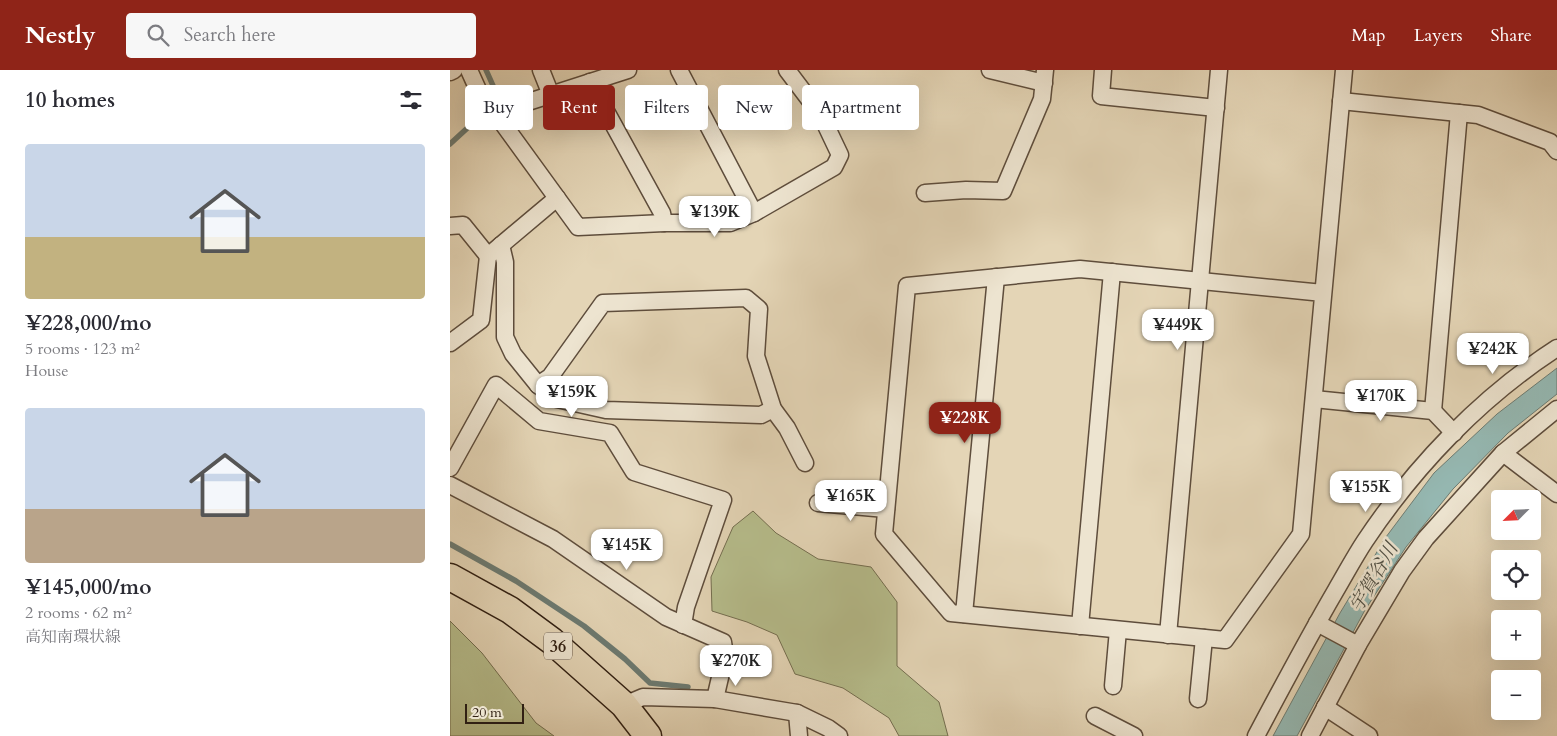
<!DOCTYPE html>
<html lang="en">
<head>
<meta charset="utf-8">
<style>
  body { margin:0; font-family:Cardo,"Noto Serif JP",serif; background:#f7f7f7; color:#2b2b33; height:100vh; display:flex; flex-direction:column; font-size:19px; white-space:nowrap }
  * { box-sizing:border-box; margin:0 }
  p { font-size:16px; color:#7c7c81 }
  .icon { flex:none; width:28px; height:28px; fill:none; stroke:currentColor; stroke-width:2; stroke-linecap:round; stroke-linejoin:round }
  .map { position:relative; flex:1; overflow:hidden }
  .side { display:flex; flex-direction:column; background:#fff; width:450px }
  .side>* { flex:none }
  .top-card { position:absolute; left:15px; top:15px; width:475px; height:45px; display:flex; gap:10px }
  .needle { width:32px; rotate:246deg }
  .tools { position:absolute; left:1041px; top:420px; display:grid; gap:10px }
  .tools a { display:grid; place-items:center; width:50px; height:50px; border-radius:5px; background:#fff; box-shadow:0 5px 20px #0002; font-size:25px }
  .scale { position:absolute; left:15px; bottom:12px; width:59px; box-sizing:border-box; padding-left:5px; border:2px solid #312013; border-top:0; font-size:14px; line-height:18px; white-space:nowrap; color:#312013; -webkit-text-stroke:4px #ede4d0; paint-order:stroke }
  .price { position:absolute; translate:-50% -42px; padding:0 11px; border-radius:10px; background:#fff; color:#222; font-size:16px; line-height:32px; filter:drop-shadow(0 1px 2px #0008) }
  .price::after { content:''; position:absolute; left:50%; top:30px; width:15px; height:11px; margin-left:-8px; background:inherit; clip-path:polygon(0 0,100% 0,50% 100%) }
  .price.current { background:#8f2418; color:#fff }
  ul { padding:0; list-style:none }
  li { display:grid; align-content:center; gap:10px; height:265px; padding:0 25px }
  li span { display:grid; place-items:center; height:155px; border-radius:5px; color:#555 }
  li>.icon { margin-inline-start:auto }
  span .icon { width:90px; height:90px; fill:#fffc; stroke-width:1 }
  li b { font-size:21px }
  h2 { display:flex; justify-content:space-between; align-items:center; height:60px; padding:0 25px; font-size:21px }
  .tag { padding:0 18px; border-radius:5px; background:#fff; box-shadow:0 5px 20px #0002; font-size:18px; line-height:45px }
  .tag.current { background:#8f2418; color:#fff }
  header { display:flex; align-items:center; gap:30px; box-sizing:border-box; height:70px; padding:0 25px; background:#8f2418; color:#fff }
  header strong { font-size:24px }
  nav { display:flex; gap:28px; margin-inline-start:auto; font-size:18px }
  .search { width:350px; height:45px; background:#f7f7f7; display:flex; align-items:center; gap:12px; box-sizing:border-box; padding:0 18px; border-radius:5px; color:#7c7c81; font-size:19px }
  main { display:flex; flex:1; min-height:0 }
  .map>svg:first-child { display:block }
  .green { fill:#b6bd8c; stroke:#746e50 }
  .water { fill:#95b8b2; stroke:#6d7b72 }
  .lines { fill:none; stroke-linecap:round; stroke-linejoin:round }
  .stream { stroke:#6d7b72; stroke-width:5.5 }
  .minor-casing { stroke:#5e4d3c; stroke-width:19 }
  .primary-casing { stroke:#312013; stroke-width:29 }
  .minor { stroke:#ede4d0; stroke-width:16 }
  .primary { stroke:#e4d5b6; stroke-width:26 }
  .labels { text-anchor:middle; stroke-width:5; stroke-linejoin:round; paint-order:stroke }
  .shield { fill:#ede4d0; stroke:#695b4c; stroke-width:1 }
  .shield-label { font-size:16px; font-weight:bold; fill:#312013 }
  .water-label { font-size:19px; font-style:italic; fill:#4f4e43; stroke:#ede4d0 }
</style>
</head>
<body>
<header>
<strong>Nestly</strong>
<div class="search"><svg class="icon" aria-label="search" viewBox="0 0 24 24"><circle cx="10" cy="10" r="6"/><path d="M15 15l6 6"/></svg>Search here</div>
<nav><a>Map</a><a>Layers</a><a>Share</a></nav>
</header>
<main>
<section class="side">
<h2>10 homes<svg class="icon" aria-label="filters" viewBox="0 0 24 24"><path d="M4 7h16M4 17h16"/><circle cx="9" cy="7" r="2"/><circle cx="15" cy="17" r="2"/></svg></h2>
<ul>
<li><span style="background:linear-gradient(#c9d6e8 60%,#c2b280 0)"><svg class="icon" aria-label="home" viewBox="0 0 24 24"><path d="M3 11l9-7 9 7M6 9v11h12V9"/></svg></span><div><b>¥228,000/mo</b><p>5 rooms · 123 m²</p><p>House</p></div></li>
<li><span style="background:linear-gradient(#c9d6e8 65%,#b9a48a 0)"><svg class="icon" aria-label="home" viewBox="0 0 24 24"><path d="M3 11l9-7 9 7M6 9v11h12V9"/></svg></span><div><b>¥145,000/mo</b><p>2 rooms · 62 m²</p><p>高知南環状線</p></div></li>
</ul>
</section>
<div class="map">
<svg width="1107" height="666" viewBox="0 0 1107 666">
  <rect width="100%" height="100%" fill="#e4d5b6"/>
  <filter id="stains"><feTurbulence type="fractalNoise" baseFrequency=".004" numOctaves="4"/><feColorMatrix values="0 0 0 0 .2 0 0 0 0 .09 0 0 0 0 .02 0 0 0 .5 -.17"/></filter>
  <radialGradient id="worn" r=".72"><stop offset=".6" stop-color="#630" stop-opacity="0"/><stop offset="1" stop-color="#630" stop-opacity=".3"/></radialGradient>
  <g class="green">
    <polygon points="303,441 326,463 368,489 421,497 447,532 447,596 489,632 498,666 449,666 439,648 393,618 345,604 327,565 297,552 262,541 261,507 283,457"/>
    <polygon points="0,551 32,583 86,653 104,666 0,666"/>
  </g>
  <polygon class="water" points="1107,298 1107,324 1058,363 1003,419 956,477 915,540 847,666 823,666 890,543 936,467 984,403 1047,344"/>
  <g class="lines">
    <g class="stream">
      <polyline points="0,74 49,29 36,0"/>
      <polyline points="0,474 66,511 134,556 175,589 200,613 238,617"/>
    </g>
    <g class="minor-casing">
      <g id="minor">
        <polyline points="19,0 33,31 51,51 128,157 214,153 280,153 304,143 384,97 390,85 371,45 337,0"/>
        <polyline points="91,0 101,25"/>
        <polyline points="229,0 304,143"/>
        <polyline points="540,0 594,13"/>
        <polyline points="653,0 651,26 766,38"/>
        <polyline points="0,2 4,0"/>
        <polyline points="140,12 212,143 214,153"/>
        <polyline points="891,31 1028,45 1100,72 1107,81"/>
        <polyline points="51,51 72,34 178,0"/>
        <polyline points="475,123 516,120 553,121 592,29 595,0"/>
        <polyline points="0,156 13,155 38,186 107,128"/>
        <polyline points="51,175 55,192 55,267 63,284 88,315 107,329 156,340 311,345 323,339"/>
        <polyline points="873,223 630,199 457,216 434,464 501,543 775,570 851,464 894,0"/>
        <polyline points="0,273 31,250 38,186"/>
        <polyline points="88,315 100,307 153,233 296,228 309,239 306,286 323,339 337,358 355,393"/>
        <polyline points="864,329 983,341 1004,363"/>
        <polyline points="983,341 1009,43"/>
        <polyline points="1053,383 1107,424"/>
        <polyline points="0,398 46,315 89,351 160,363 184,402 273,430 236,537 233,555"/>
        <polyline points="0,415 103,469 216,547 273,572 275,586 265,629"/>
        <polyline points="368,433 436,439"/>
        <polyline points="514,544 546,207"/>
        <polyline points="867,553 908,575"/>
        <polyline points="630,556 662,202"/>
        <polyline points="718,565 769,0"/>
        <polyline points="663,616 668,560"/>
        <polyline points="748,629 754,568"/>
        <polyline points="174,635 193,627 265,629 347,643 378,658 389,666"/>
        <polyline points="875,637 919,666"/>
        <polyline points="347,643 349,666"/>
        <polyline points="645,646 684,666"/>
        <path d="M806,666C832,617 858,568 886,520C896,503 905,486 915,471C965,396 1031,327 1107,278"/>
        <polyline points="860,666 908,575 952,501 976,468 1053,383 1107,339"/>
      </g>
    </g>
    <g class="primary-casing">
      <polyline id="primary" points="0,507 60,540 102,571 174,635 198,666"/>
    </g>
    <use href="#minor" class="minor"/>
    <use href="#primary" class="primary"/>
  </g>
  <g class="labels">
    <rect class="shield" x="94" y="562.5" width="28" height="27" rx="4"/>
    <g class="shield-label">
      <text x="108" y="582">36</text>
    </g>
    <g class="water-label">
      <text transform="translate(923 507) rotate(-60)" y="7">宇賀谷川</text>
    </g>
  </g>
  <rect width="100%" height="100%" filter="url(#stains)"/>
  <rect width="100%" height="100%" fill="url(#worn)"/>
</svg>
<div class="tools">
<a><svg class="needle" viewBox="-14 -14 28 28"><path d="M0-13l5 13h-10z" fill="#e53935"/><path d="M0 13l5-13h-10z" fill="#7c7c81"/></svg></a>
<a><svg class="icon" aria-label="locate" viewBox="0 0 24 24"><circle cx="12" cy="12" r="6"/><path d="M12 2v4M12 18v4M2 12h4M18 12h4"/></svg></a>
<a>+</a>
<a>−</a>
</div>
<div class="scale">20 m</div>
<b class="price" style="left:265px;top:168px">¥139K</b>
<b class="price" style="left:728px;top:281px">¥449K</b>
<b class="price" style="left:1043px;top:305px">¥242K</b>
<b class="price" style="left:122px;top:348px">¥159K</b>
<b class="price" style="left:931px;top:352px">¥170K</b>
<b class="price current" style="left:515px;top:374px">¥228K</b>
<b class="price" style="left:916px;top:443px">¥155K</b>
<b class="price" style="left:401px;top:452px">¥165K</b>
<b class="price" style="left:177px;top:501px">¥145K</b>
<b class="price" style="left:286px;top:617px">¥270K</b>
<div class="top-card">
<a class="tag">Buy</a>
<a class="tag current">Rent</a>
<a class="tag">Filters</a>
<a class="tag">New</a>
<a class="tag">Apartment</a>
</div>
</div>
</main>
</body>
</html>
